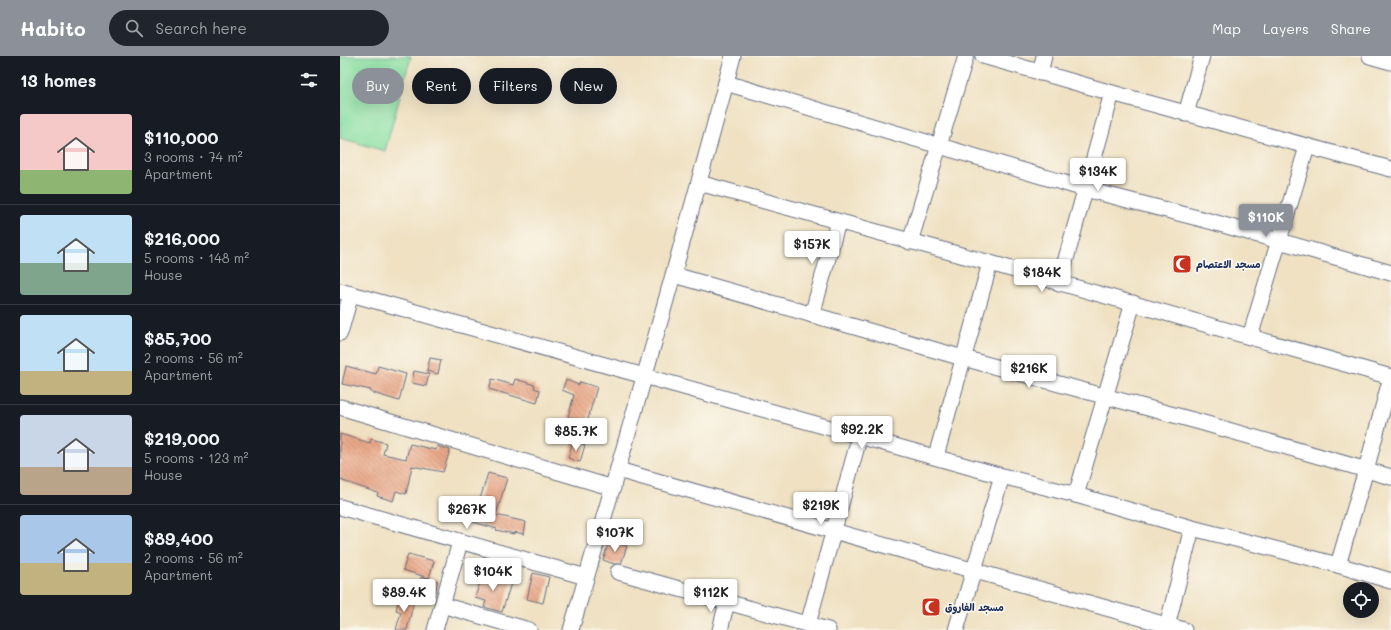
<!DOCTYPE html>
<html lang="en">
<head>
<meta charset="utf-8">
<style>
  body { margin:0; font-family:Mali,"Playpen Sans Arabic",sans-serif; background:#20242c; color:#f1f3f6; height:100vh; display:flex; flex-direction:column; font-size:15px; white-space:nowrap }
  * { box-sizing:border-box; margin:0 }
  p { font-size:13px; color:#9ea1a6 }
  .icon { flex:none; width:22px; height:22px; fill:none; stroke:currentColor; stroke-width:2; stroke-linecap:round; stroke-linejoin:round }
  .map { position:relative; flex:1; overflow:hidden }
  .details { display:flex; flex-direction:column; background:#171b24; width:340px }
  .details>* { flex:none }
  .guide { position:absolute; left:12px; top:12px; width:380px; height:36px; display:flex; gap:8px }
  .tools { position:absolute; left:1003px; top:526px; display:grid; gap:8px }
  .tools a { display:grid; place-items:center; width:36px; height:36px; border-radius:50%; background:#171b24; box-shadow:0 4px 16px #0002; font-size:20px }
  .price { position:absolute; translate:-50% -34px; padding:0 9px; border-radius:4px; background:#fff; color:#222; font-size:13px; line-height:26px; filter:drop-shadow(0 1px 2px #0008) }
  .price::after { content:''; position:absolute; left:50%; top:24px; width:12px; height:9px; margin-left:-6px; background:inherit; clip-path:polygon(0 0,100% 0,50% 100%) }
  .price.current { background:#8c9099; color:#fff }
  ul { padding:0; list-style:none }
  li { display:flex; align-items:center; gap:12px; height:100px; padding:0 20px }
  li+li { border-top:1px solid #363941 }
  li span { display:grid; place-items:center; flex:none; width:112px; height:80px; border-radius:4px; color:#555 }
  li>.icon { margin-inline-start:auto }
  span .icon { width:48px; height:48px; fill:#fffc; stroke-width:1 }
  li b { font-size:17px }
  h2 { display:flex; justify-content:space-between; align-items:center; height:48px; padding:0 20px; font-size:17px }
  .chip { padding:0 14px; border-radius:18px; background:#171b24; box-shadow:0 4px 16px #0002; font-size:14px; line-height:36px }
  .chip.current { background:#8c9099; color:#fff }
  header { display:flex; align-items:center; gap:24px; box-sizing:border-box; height:56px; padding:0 20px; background:#8c9099; color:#fff }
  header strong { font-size:19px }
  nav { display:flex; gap:22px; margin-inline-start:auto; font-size:14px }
  .search { width:280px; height:36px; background:#20242c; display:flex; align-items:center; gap:10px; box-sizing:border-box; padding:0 14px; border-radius:22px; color:#9ea1a6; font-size:15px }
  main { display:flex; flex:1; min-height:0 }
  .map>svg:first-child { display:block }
  .pitch { fill:#89dfa2; stroke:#528780 }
  .building { fill:url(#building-back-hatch) }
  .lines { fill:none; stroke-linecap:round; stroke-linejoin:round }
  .minor-casing { stroke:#656d81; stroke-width:17 }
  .minor { stroke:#fff; stroke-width:15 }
  .labels { text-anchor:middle; stroke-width:3.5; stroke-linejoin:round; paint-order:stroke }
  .poi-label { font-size:10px; font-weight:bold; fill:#1b2f5e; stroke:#fbf7ec; text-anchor:start }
</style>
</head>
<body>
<header>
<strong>Habito</strong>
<div class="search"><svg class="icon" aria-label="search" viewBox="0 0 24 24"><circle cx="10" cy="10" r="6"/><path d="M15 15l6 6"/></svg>Search here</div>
<nav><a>Map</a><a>Layers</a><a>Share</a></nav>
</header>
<main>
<section class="details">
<h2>13 homes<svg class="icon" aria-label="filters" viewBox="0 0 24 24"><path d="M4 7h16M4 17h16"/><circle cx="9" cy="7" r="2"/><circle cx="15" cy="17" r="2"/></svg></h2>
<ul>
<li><span style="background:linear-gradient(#f6c9c9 70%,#8fb573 0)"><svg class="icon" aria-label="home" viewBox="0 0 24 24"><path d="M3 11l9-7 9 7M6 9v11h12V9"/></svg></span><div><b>$110,000</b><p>3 rooms · 74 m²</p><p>Apartment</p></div></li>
<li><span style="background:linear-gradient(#bfe0f5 60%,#7fa58c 0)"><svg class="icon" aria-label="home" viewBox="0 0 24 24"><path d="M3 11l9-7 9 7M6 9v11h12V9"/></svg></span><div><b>$216,000</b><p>5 rooms · 148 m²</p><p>House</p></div></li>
<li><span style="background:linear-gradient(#bfe0f5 70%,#c2b280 0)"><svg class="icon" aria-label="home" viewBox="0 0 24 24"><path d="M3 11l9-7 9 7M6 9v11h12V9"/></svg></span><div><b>$85,700</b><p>2 rooms · 56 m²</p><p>Apartment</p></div></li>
<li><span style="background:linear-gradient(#c9d6e8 65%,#b9a48a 0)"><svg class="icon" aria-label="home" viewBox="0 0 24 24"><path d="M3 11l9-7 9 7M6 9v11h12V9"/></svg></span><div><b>$219,000</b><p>5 rooms · 123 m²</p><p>House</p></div></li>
<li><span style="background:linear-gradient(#a9c7e8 60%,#c2b280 0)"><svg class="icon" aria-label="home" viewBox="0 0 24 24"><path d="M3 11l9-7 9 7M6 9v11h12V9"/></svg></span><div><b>$89,400</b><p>2 rooms · 56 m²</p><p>Apartment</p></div></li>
</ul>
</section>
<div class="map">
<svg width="1051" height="574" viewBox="0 0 1051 574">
  <defs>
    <pattern id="building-back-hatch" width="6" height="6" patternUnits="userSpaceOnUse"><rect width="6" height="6" fill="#e9a787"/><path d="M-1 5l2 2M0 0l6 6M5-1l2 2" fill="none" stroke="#bc8872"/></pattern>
  </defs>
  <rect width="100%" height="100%" fill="#fbf7ec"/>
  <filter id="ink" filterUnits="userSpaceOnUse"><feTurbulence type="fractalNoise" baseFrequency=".025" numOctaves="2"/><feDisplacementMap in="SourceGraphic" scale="8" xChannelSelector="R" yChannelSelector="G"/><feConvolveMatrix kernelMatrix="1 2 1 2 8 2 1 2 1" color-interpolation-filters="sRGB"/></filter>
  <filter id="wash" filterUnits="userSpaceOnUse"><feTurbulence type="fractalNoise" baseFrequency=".012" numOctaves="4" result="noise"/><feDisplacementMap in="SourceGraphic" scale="16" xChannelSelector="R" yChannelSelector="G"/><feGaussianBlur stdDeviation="0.9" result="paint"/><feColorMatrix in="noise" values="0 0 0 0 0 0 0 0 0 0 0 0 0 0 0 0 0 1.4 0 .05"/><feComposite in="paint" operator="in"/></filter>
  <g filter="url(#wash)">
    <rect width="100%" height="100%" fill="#efe1c2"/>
    <polygon class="pitch" points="0,0 71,0 45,95 0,82"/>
    <g id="blocks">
      <g class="building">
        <polygon points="90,302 101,304 98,318 87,315"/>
        <polygon points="6,310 36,318 38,310 66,318 59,345 30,336 31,334 2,328"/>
        <polygon points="74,315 89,318 86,330 72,327"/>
        <polygon points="152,323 173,329 175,323 195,329 194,332 200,334 197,347 149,333"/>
        <polygon points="226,324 239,329 240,326 257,331 247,366 228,361 234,339 222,334"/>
        <polygon points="0,378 30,387 31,383 46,387 43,398 66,403 70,388 96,394 97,390 110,394 103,416 72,410 66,438 56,435 53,445 37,440 38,437 0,424"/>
        <polygon points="233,385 245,389 240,406 228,402"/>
        <polygon points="148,417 167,422 156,459 186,466 184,478 174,476 174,478 156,474 157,473 133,466"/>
        <polygon points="269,485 287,490 281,508 274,508 263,504"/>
        <polygon points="68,498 94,505 89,522 63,514"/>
        <polygon points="143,516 161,521 161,524 171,527 162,556 144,551 146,545 135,542"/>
        <polygon points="193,517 209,521 203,547 187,543"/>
        <polygon points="81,521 98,525 94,540 78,536"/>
        <polygon points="59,541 74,545 67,574 56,574 61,556 56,554"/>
      </g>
    </g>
  </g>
  <g filter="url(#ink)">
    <use href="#blocks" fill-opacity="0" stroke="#656d81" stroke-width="1"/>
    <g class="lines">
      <g class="minor-casing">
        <g id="minor">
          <polyline points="643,0 772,37 1051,113"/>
          <polyline points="1030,0 1051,6"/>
          <polyline points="700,17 704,0"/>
          <polyline points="386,27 745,133 873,166 1051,217"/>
          <polyline points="846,58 862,0"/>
          <polyline points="359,127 650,207 1051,321"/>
          <polyline points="570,186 626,0"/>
          <polyline points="334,219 623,302 860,366 1051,421"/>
          <polyline points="719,228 772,37"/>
          <polyline points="0,235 662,420 736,439 852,472 998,509 1051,525"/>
          <polyline points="472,259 498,166"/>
          <polyline points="0,277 11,238"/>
          <polyline points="910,281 967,91"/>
          <polyline points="0,351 273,432"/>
          <polyline points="596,400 650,207"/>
          <polyline points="278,414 844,574"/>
          <polyline points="736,439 793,247"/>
          <polyline points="0,451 246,521"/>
          <polyline points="998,509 1026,414 1051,321"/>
          <polyline points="278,516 488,574"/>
          <polyline points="102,549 189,574"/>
          <polyline points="468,568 520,379"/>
          <polyline points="95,574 120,486"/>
          <path d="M231,574C287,383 342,192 393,0"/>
          <polyline points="380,574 387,546"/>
          <polyline points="616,574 662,420"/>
          <polyline points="826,574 852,472"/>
        </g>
      </g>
      <use href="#minor" class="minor"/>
    </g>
  </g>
  <defs>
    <g id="mosque-square" transform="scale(1)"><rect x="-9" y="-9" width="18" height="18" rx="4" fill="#c8321e" stroke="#fbf7ec"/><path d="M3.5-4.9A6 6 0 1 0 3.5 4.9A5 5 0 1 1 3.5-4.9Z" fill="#fff"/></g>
  </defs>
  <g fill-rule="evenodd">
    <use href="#mosque-square" x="842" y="208"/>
    <use href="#mosque-square" x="591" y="551"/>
  </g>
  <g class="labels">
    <g class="poi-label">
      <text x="856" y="212">مسجد الاعتصام</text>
      <text x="605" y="555">مسجد الفاروق</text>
    </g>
  </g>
</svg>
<div class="tools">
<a><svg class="icon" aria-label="locate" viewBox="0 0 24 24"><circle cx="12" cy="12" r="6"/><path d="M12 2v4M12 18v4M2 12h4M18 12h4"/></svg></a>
</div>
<b class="price" style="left:758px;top:136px">$134K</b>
<b class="price current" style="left:926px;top:182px">$110K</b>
<b class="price" style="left:472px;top:209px">$157K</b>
<b class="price" style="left:702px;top:237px">$184K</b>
<b class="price" style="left:689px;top:333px">$216K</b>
<b class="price" style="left:522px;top:394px">$92.2K</b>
<b class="price" style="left:236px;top:396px">$85.7K</b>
<b class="price" style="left:481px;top:470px">$219K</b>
<b class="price" style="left:127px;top:474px">$267K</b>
<b class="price" style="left:275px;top:497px">$107K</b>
<b class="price" style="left:153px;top:536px">$104K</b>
<b class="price" style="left:64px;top:557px">$89.4K</b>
<b class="price" style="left:371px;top:557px">$112K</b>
<div class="guide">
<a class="chip current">Buy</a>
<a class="chip">Rent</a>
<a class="chip">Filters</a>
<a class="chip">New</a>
</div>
</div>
</main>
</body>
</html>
